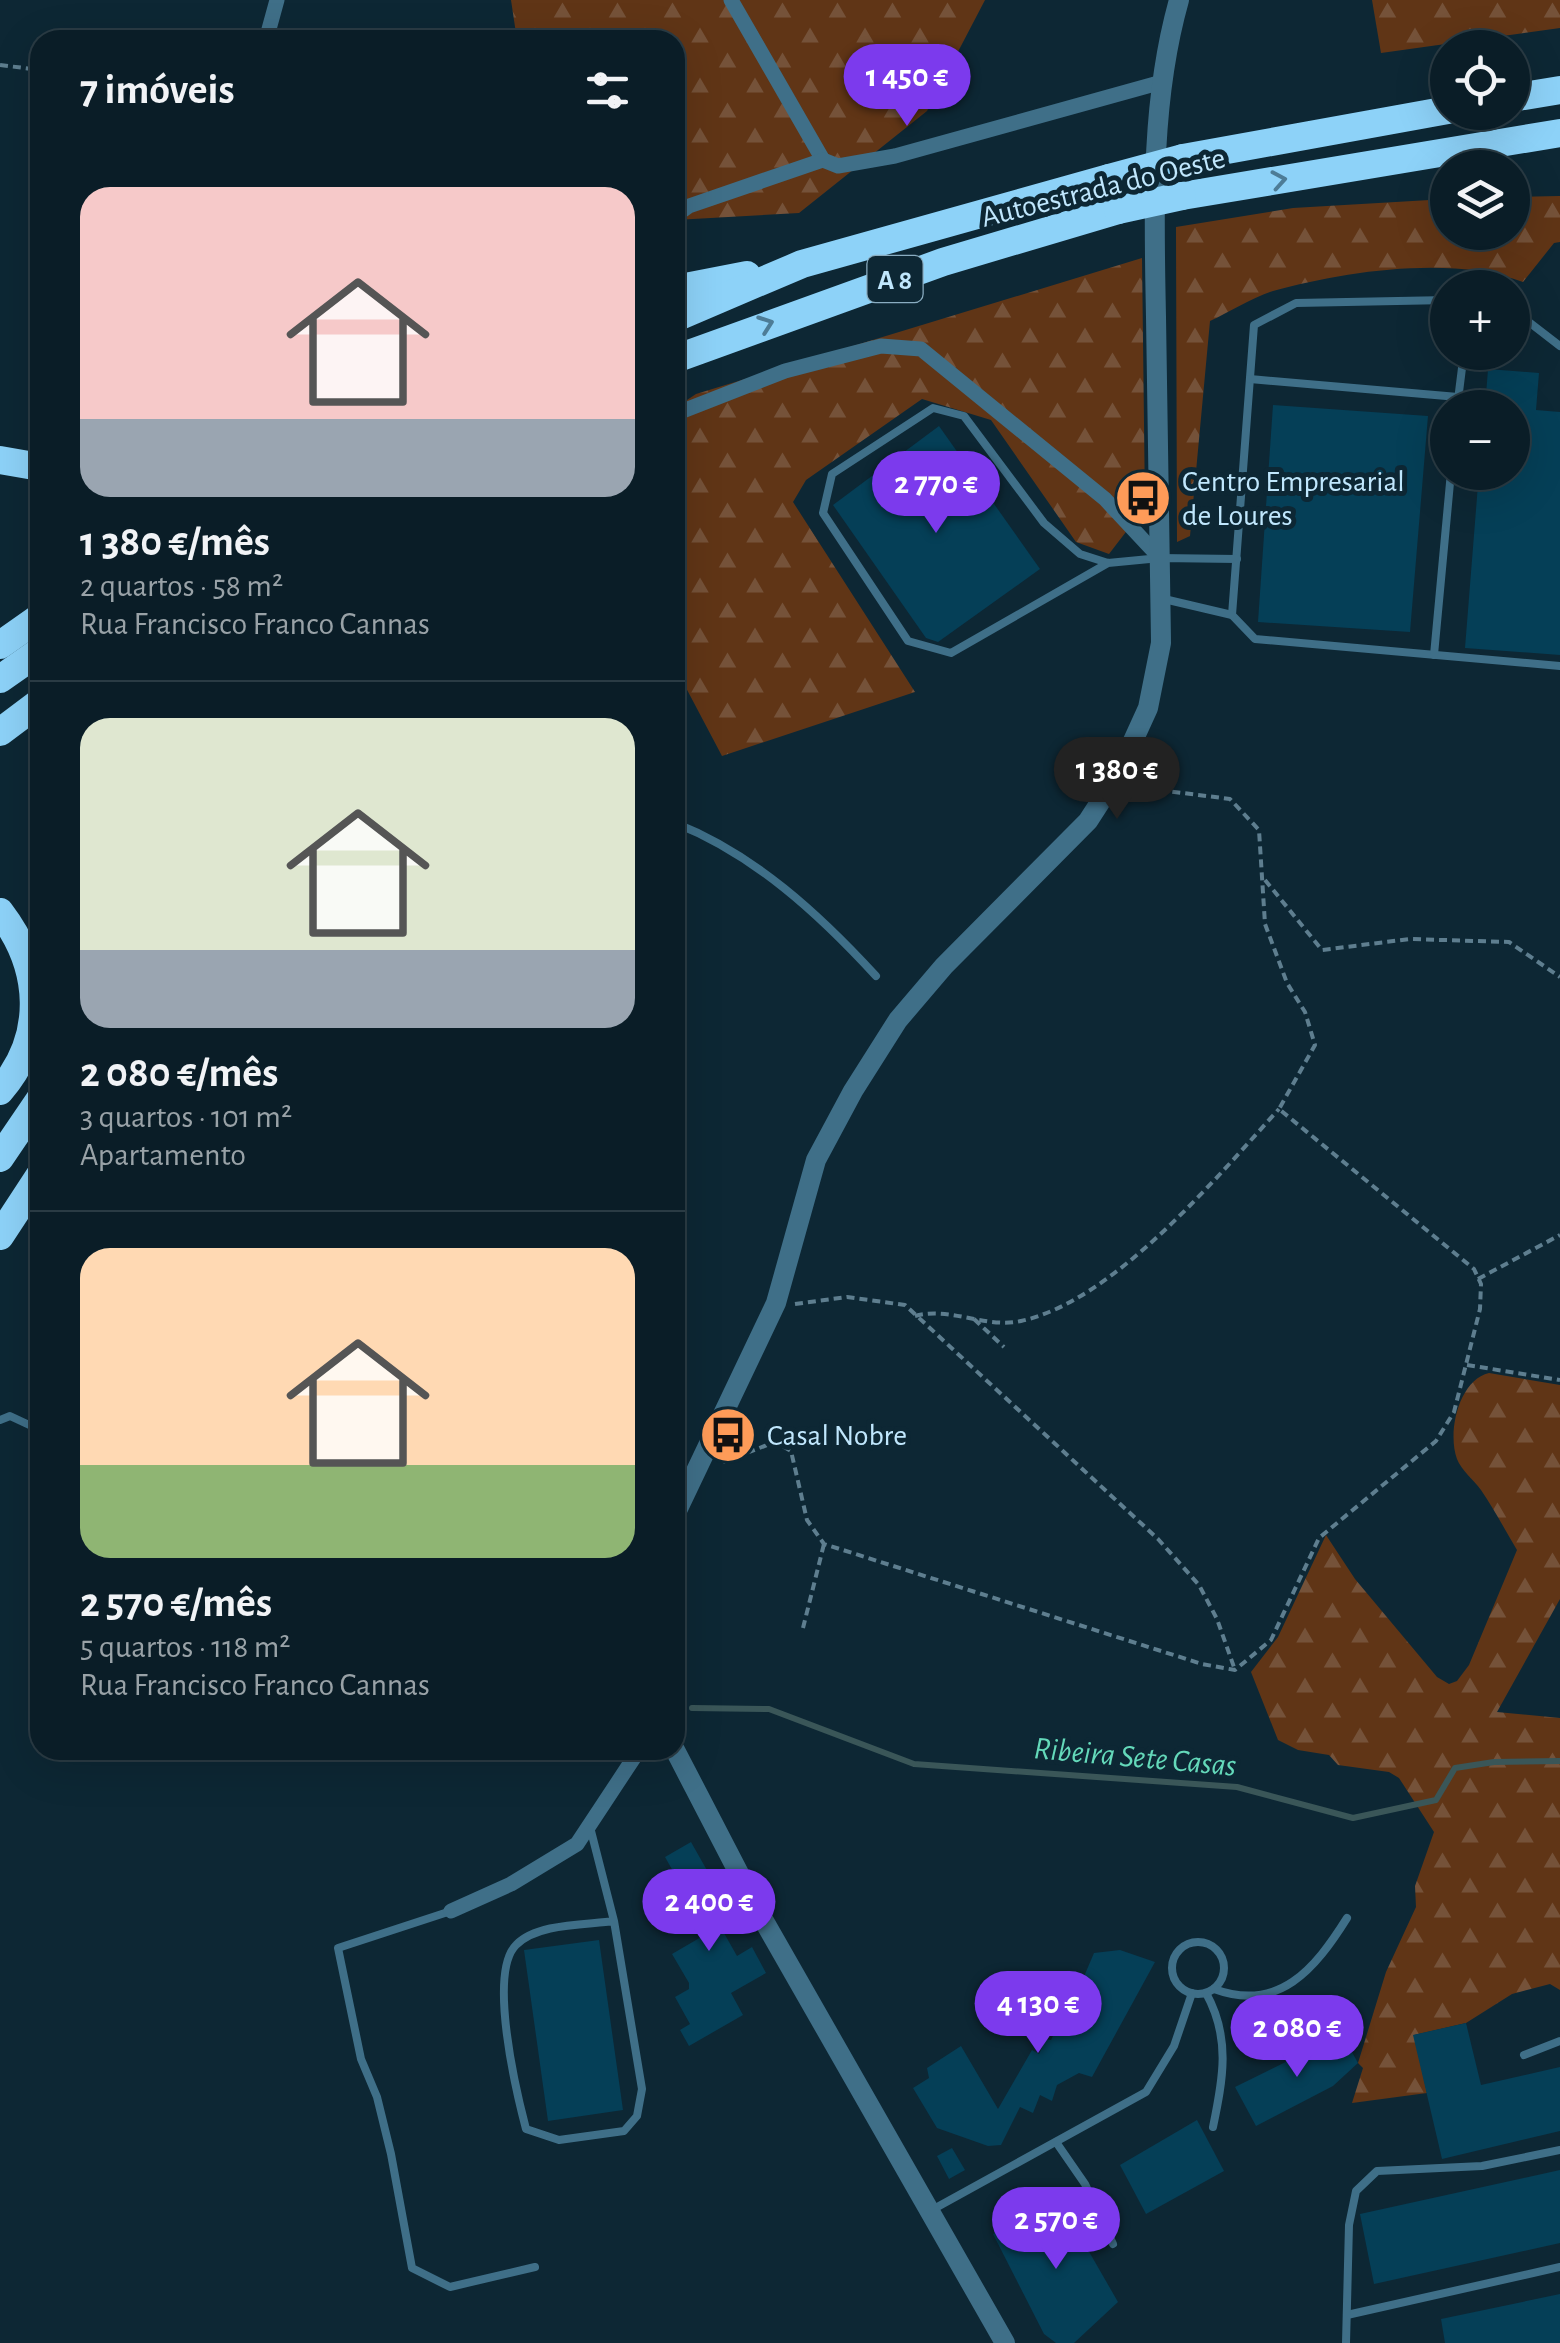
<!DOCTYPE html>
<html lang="pt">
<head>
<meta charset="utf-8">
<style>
  body { margin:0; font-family:"Alegreya Sans",sans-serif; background:#182a33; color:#f1f3f6; height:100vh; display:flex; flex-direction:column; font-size:38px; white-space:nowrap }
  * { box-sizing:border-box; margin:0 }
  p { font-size:32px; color:#99a2a7 }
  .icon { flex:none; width:55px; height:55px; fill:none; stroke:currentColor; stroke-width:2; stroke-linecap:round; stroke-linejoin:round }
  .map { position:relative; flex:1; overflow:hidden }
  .drawer { position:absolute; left:30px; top:30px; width:655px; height:1730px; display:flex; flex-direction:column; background:#0a1d27; border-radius:30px; box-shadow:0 10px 40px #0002,0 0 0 2px #2a3b44 }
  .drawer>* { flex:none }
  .controls { position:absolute; left:1430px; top:30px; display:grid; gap:20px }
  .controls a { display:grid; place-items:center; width:100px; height:100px; border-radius:50%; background:#0a1d27; box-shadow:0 10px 40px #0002,0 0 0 2px #2a3b44; font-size:50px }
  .price { position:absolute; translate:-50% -85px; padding:0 22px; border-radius:35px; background:#7c3aed; color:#fff; font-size:32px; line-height:65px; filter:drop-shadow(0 2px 5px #0008) }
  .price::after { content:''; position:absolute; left:50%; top:60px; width:30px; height:22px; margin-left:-15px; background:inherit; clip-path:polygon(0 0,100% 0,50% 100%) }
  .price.current { background:#222; color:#fff }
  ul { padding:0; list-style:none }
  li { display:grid; align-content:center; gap:20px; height:530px; padding:0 50px }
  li+li { border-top:2px solid #2a3b44 }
  li span { display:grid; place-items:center; height:310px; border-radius:30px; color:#555 }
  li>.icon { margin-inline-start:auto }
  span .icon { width:180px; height:180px; fill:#fffc; stroke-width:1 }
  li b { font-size:42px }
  h2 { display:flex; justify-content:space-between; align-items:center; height:120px; padding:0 50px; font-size:42px }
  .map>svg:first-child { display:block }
  .forest { fill:url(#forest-firs) }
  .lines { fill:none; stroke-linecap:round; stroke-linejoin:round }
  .stream { stroke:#3a5658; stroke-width:6 }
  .building { fill:#053f57 }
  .path { stroke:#5e7e8f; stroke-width:4; stroke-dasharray:8 5; stroke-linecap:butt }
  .service { stroke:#3f6f88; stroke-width:8 }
  .minor { stroke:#3f6f88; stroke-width:15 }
  .tertiary { stroke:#3f6f88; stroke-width:20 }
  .motorway { stroke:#8dd2f8; stroke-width:28 }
  .motorway-bridge { stroke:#8dd2f8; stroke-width:28 }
  .oneway { stroke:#4d7c96 }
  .labels { text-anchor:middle; stroke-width:10; stroke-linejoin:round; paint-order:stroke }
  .shield { fill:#0d2734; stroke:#8aadc1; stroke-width:2.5 }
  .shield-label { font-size:28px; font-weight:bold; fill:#c0e7fd }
  .street-label { font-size:30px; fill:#c0e7fd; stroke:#0d2734 }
  .poi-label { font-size:30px; fill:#c0e7fd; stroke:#0d2734; text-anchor:start }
  .water-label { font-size:32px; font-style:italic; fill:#64d9ba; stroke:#0d2734 }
</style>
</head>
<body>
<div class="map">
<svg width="1560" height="2343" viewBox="0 0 1560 2343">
  <defs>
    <pattern id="forest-firs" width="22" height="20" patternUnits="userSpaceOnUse" patternTransform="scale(2.5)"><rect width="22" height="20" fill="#603516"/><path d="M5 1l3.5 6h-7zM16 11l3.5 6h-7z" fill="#755239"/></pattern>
  </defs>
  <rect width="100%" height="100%" fill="#0d2734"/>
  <g class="forest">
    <polygon points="511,0 985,0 927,111 799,213 675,220 675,40 517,40"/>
    <polygon points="1372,0 1560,0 1560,28 1381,53"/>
    <path d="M1560,196V242L1554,243L1523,282C1452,255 1345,271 1273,291C1251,298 1230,312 1210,321L1190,536L1177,542L1176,227L1293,208L1447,199L1448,232H1512L1513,197Z"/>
    <polygon points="1142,258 1145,507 1109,554 1076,542 991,420 922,399 806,480 793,502 915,692 722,756 675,667 675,408 696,394"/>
    <path d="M1489,1373L1560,1385V1599L1497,1712L1560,1718V1990L1550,1984L1512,1994L1466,2023L1414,2035L1427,2093L1352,2103L1363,2068L1358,2063L1386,1972L1416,1907L1415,1886L1434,1832L1399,1778L1389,1772L1338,1765L1329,1755L1298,1750L1278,1740L1251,1672L1278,1637L1326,1535L1355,1579L1437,1677L1449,1684L1457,1681L1469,1665L1517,1550C1505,1530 1494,1509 1481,1490C1474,1480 1461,1470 1457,1459C1447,1432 1459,1380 1489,1373Z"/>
  </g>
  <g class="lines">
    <polyline class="stream" points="692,1708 769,1709 914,1764 1237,1787 1353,1818 1436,1800 1455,1768 1494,1762 1560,1761"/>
  </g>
  <g class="building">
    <polygon points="1488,369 1539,373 1536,410 1560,412 1560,655 1465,648 1479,472 1512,472 1512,408 1485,408"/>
    <polygon points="1273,405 1428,416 1410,632 1258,622"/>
    <polygon points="939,426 1040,569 938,642 926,638 833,505"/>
    <polygon points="691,1842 734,1918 720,1926 737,1956 752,1947 766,1973 731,1993 743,2015 689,2046 680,2030 690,2024 675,1997 689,1989 689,1983 672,1954 708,1933 665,1857"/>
    <polygon points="599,1940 623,2110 548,2121 524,1950"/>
    <polygon points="1120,1950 1155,1962 1092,2077 1079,2073 1057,2085 1052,2101 1040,2095 1033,2113 1020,2107 1001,2145 988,2146 937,2128 913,2088 929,2078 927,2068 961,2046 998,2109 1032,2050 1039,2054 1046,2039 1051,2040 1057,2027 1062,2028 1094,1953"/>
    <polygon points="1466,2023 1481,2085 1560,2067 1560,2131 1442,2159 1413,2035"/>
    <polygon points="1342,2034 1358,2063 1333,2086 1256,2126 1235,2087"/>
    <polygon points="1197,2120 1224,2171 1146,2214 1120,2165"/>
    <polygon points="952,2148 965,2170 949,2179 937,2156"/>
    <polygon points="1560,2170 1560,2243 1374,2284 1360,2214"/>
    <polygon points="1057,2196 1118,2302 1074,2343 1056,2343 1044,2334 993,2234"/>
    <polygon points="1560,2294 1560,2343 1445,2343 1441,2319"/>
  </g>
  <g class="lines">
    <g class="path">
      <polyline points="0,65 40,70"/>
      <polyline points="1265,880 1322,950 1410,939 1509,942 1560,977"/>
      <polyline points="1478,1279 1560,1235"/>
      <polyline points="795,1304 847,1297 905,1305 1158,1539 1199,1585 1217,1619 1235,1670"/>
      <path d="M915,1316C950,1306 985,1329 1021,1321C1114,1301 1217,1177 1279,1109"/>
      <polyline points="974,1319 1004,1347"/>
      <polyline points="1467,1365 1560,1380"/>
      <polyline points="723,1462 775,1442 791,1451 807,1520 824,1544 1202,1664 1235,1670 1271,1640 1319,1538 1436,1441 1454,1412 1480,1309 1481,1284 1474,1269 1279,1109 1315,1045 1305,1012 1287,983 1265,924 1259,830 1230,799 1151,789 1136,783"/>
      <polyline points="803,1628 824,1544"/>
    </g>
    <g class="service">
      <polyline points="1448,300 1296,303 1254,325 1232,615 1255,639 1560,666"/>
      <polyline points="1512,309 1560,346"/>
      <polyline points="1250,379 1458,397"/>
      <polyline points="1457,408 1464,352"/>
      <polyline points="1108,563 951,653 908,641 823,513 832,474 933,408 964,416 1044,523 1080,554 1108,563 1160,558 1237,559"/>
      <polyline points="1164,599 1232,615"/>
      <polyline points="1434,655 1451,472"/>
      <path d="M675,823C754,854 819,914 876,976"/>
      <polyline points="0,1420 10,1416 40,1430"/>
      <path d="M590,1827L614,1921L642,2089L637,2116L624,2131L559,2140L526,2129C516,2091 488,1973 516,1945C537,1923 586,1925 614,1921"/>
      <polyline points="451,1911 338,1948 361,2059 377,2097 391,2154 412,2268 450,2287 535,2267"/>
      <circle cx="1198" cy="1968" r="26"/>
      <path d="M1214,1989C1279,2013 1315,1969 1347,1918"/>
      <path d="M1206,1993C1231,2038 1223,2079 1213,2127"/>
      <polyline points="1524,2055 1560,2041"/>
      <polyline points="1056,2142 1085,2184 1113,2244"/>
      <polyline points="930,2211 1146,2092 1174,2046 1192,1993"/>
      <polyline points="1347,2315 1560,2267"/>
      <polyline points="1346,2343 1349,2225 1356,2191 1377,2171 1482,2166 1560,2150"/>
    </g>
    <g class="minor">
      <polyline points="731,0 823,160"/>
      <polyline points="266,40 277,0"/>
      <polyline points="675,216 689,206 823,160 838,166 895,156 1162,82"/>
      <polyline points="675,414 785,371 881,346 921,349 1105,499 1160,558"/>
      <polyline points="451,1911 511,1884 577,1844 639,1750"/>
    </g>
    <g class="tertiary">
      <path d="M675,1515L776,1303L816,1160L853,1091L898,1020L944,966L1088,821L1117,776L1148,708L1161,643C1160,534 1157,425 1156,317C1154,211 1150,103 1179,0"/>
      <polyline points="675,1750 760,1914 1005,2343"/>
    </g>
    <g class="motorway">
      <polyline points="1512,98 1560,90"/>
      <polyline points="1183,158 1448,110"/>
      <polyline points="1182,196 1560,133"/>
      <polyline points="675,289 747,275"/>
      <polyline points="675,318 802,264 1109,178"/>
      <polyline points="675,359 943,262 1118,210"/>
      <polyline points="0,460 40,467"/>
      <polyline points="0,645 40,617"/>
      <polyline points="0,679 40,651"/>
      <polyline points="0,732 40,702"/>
      <path d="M0,912C43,968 47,1036 0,1091"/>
      <polyline points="0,1158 40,1099"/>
      <polyline points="0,1236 40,1175"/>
    </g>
    <g class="motorway-bridge">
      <polyline points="1109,178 1183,158"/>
      <polyline points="1118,210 1182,196"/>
    </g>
  </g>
  <defs><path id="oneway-chevron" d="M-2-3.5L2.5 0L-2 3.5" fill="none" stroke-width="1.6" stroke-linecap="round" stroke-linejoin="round" transform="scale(2.5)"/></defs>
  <g class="oneway">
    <use href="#oneway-chevron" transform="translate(1279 180) rotate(-10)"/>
    <use href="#oneway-chevron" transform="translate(766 324) rotate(-20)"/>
  </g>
  <defs>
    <g id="bus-disc" transform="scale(2.875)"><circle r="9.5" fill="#fe9b58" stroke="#0d2734"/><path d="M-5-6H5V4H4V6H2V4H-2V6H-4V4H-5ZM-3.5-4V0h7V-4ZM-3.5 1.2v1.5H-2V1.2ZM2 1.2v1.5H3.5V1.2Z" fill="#111"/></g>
  </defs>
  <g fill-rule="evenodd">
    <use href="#bus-disc" x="1143" y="498"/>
    <use href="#bus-disc" x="728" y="1435"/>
  </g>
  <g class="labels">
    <rect class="shield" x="867.5" y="256" width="55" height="46" rx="8"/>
    <g class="shield-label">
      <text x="895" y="289">A 8</text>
    </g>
    <g class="street-label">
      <text transform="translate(1103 187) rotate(-14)" y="10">Autoestrada do Oeste</text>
    </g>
    <g class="poi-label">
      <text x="1182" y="491">Centro Empresarial<tspan x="1182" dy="34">de Loures</tspan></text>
      <text x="767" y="1445">Casal Nobre</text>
    </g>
    <g class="water-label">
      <text transform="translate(1135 1756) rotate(5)" y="11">Ribeira Sete Casas</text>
    </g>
  </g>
</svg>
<div class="controls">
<a><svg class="icon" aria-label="locate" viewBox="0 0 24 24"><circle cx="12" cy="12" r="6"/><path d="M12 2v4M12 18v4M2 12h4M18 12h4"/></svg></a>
<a><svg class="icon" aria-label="layers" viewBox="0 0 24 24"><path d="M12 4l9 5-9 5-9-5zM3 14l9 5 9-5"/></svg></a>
<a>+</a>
<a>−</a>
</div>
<b class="price" style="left:907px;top:129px">1 450 €</b>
<b class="price" style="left:936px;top:536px">2 770 €</b>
<b class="price current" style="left:1117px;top:822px">1 380 €</b>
<b class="price" style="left:709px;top:1954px">2 400 €</b>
<b class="price" style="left:1038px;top:2056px">4 130 €</b>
<b class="price" style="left:1297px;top:2080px">2 080 €</b>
<b class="price" style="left:1056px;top:2272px">2 570 €</b>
<section class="drawer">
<h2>7 imóveis<svg class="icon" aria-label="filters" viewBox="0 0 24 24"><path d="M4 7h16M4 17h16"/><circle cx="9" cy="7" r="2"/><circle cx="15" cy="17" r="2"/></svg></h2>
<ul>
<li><span style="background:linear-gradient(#f6c9c9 75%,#9aa5b1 0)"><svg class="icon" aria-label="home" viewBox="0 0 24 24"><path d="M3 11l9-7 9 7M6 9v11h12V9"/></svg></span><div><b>1 380 €/mês</b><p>2 quartos · 58 m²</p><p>Rua Francisco Franco Cannas</p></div></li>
<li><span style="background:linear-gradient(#dfe7d0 75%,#9aa5b1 0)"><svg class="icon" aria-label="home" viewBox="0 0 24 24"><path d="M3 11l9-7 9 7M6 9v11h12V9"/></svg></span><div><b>2 080 €/mês</b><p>3 quartos · 101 m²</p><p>Apartamento</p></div></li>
<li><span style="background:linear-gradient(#ffd9b3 70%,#8fb573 0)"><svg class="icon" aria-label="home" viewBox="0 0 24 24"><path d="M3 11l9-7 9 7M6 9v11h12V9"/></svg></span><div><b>2 570 €/mês</b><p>5 quartos · 118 m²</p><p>Rua Francisco Franco Cannas</p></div></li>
</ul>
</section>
</div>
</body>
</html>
